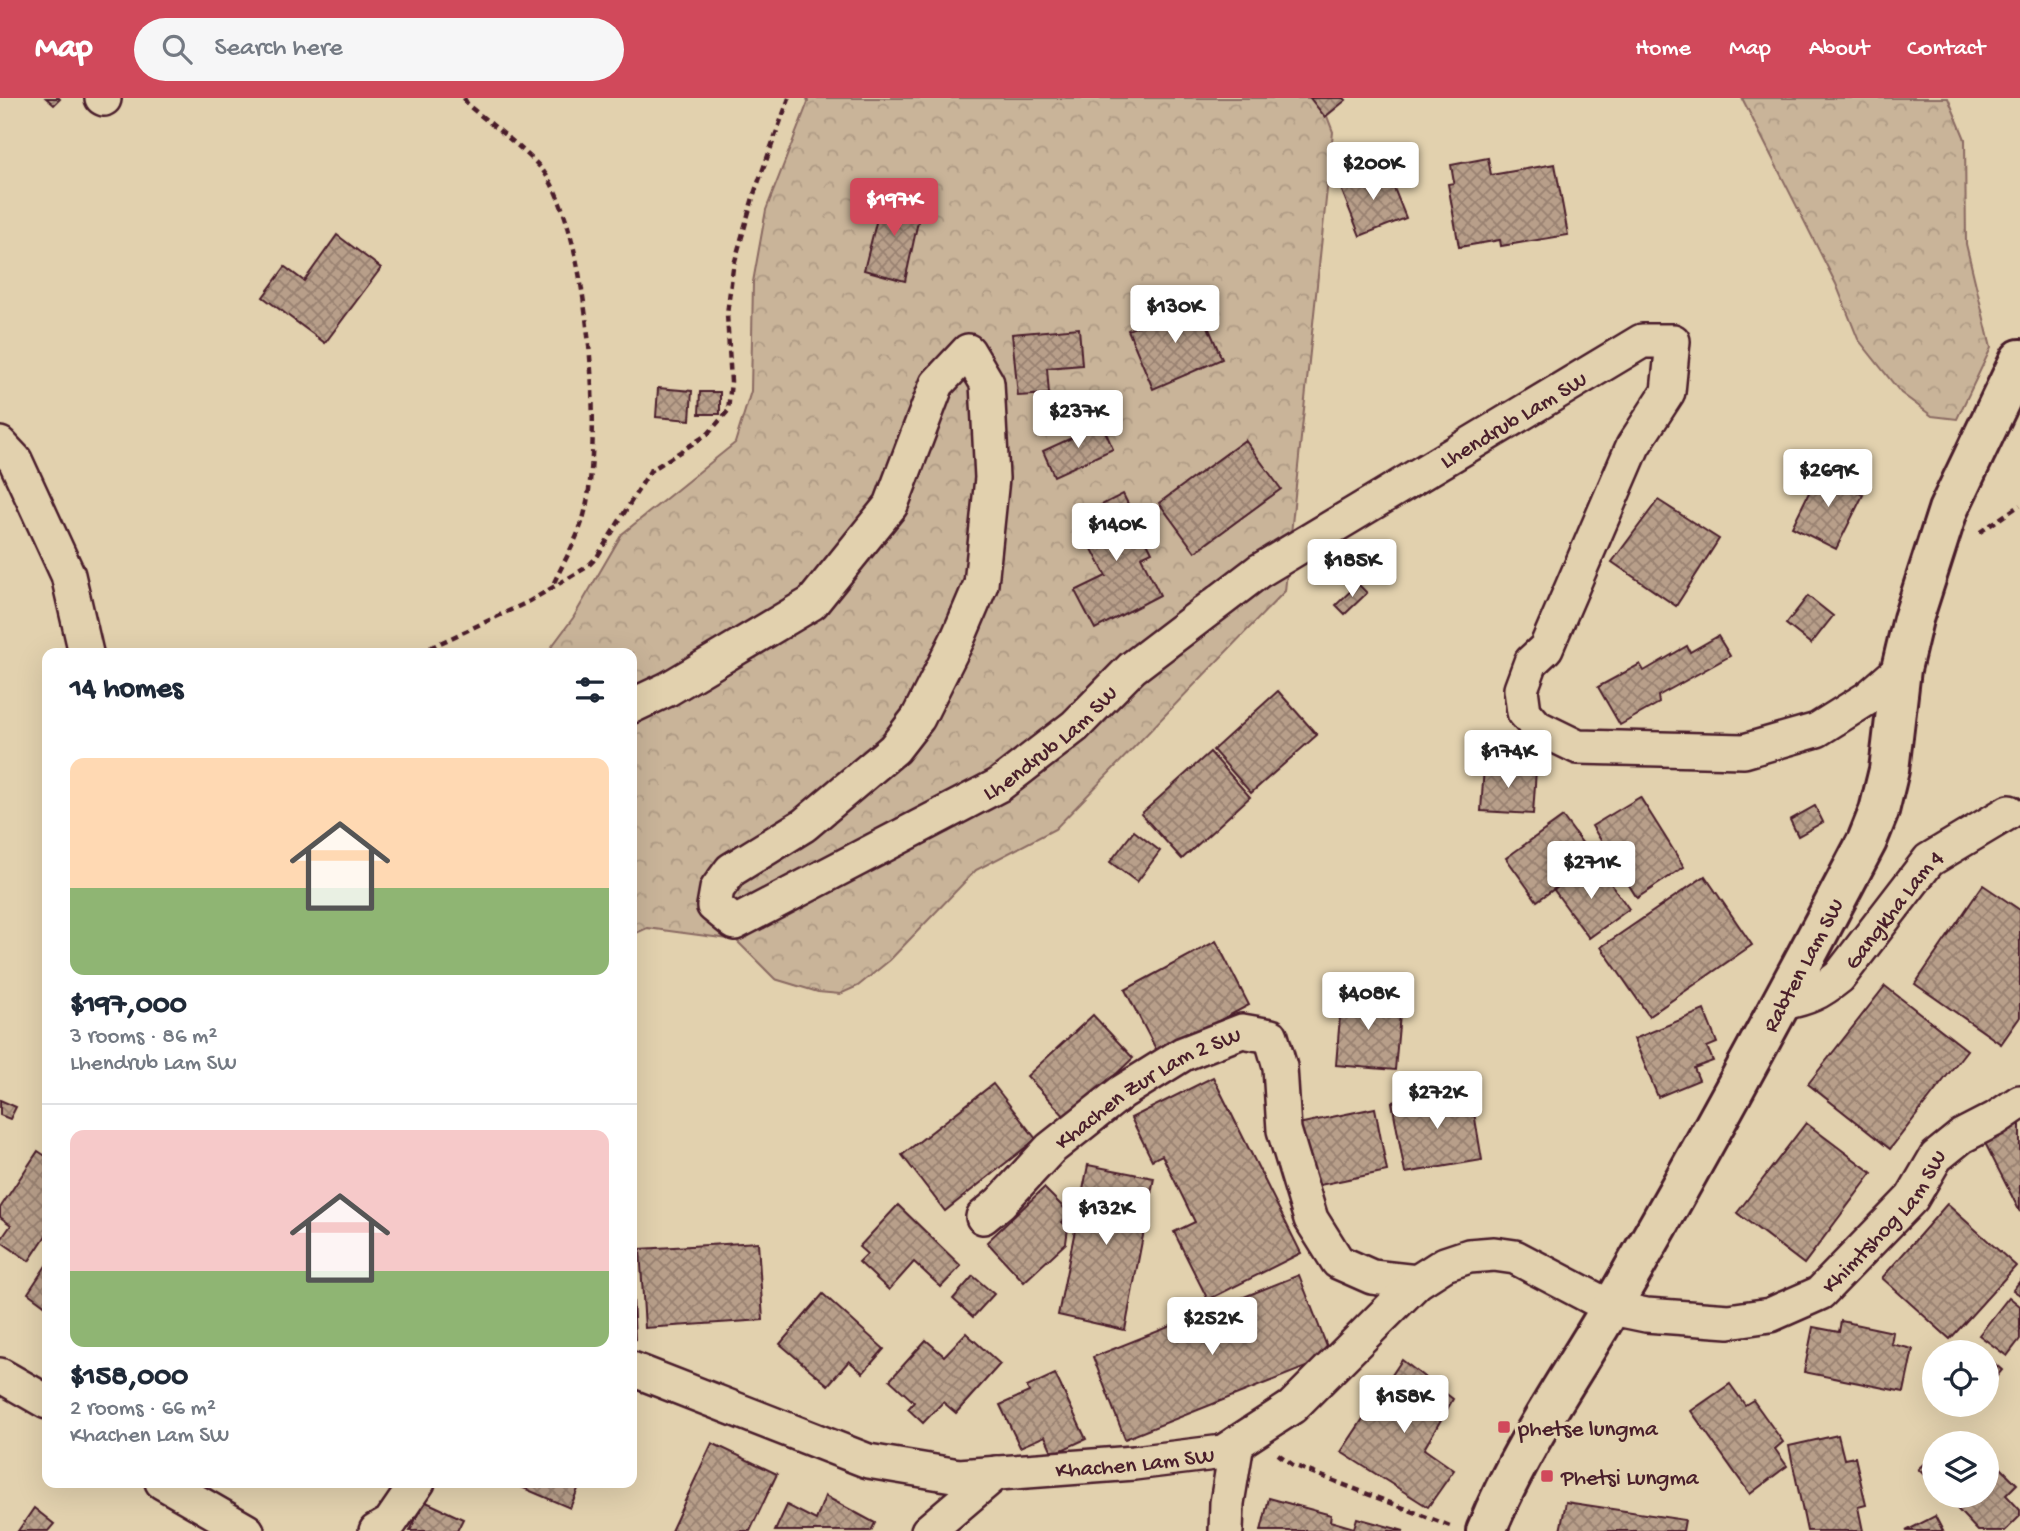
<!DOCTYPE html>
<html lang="en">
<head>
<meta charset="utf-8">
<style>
  body { margin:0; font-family:"Gochi Hand",sans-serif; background:#f6f6f7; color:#1f2937; height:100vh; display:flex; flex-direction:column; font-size:26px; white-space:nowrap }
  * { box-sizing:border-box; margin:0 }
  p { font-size:23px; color:#747a83 }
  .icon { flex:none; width:38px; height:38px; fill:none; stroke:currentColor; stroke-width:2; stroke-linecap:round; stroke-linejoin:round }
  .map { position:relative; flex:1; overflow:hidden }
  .sheet { position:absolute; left:42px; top:550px; width:595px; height:840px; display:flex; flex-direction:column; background:#fff; border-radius:14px; box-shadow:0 7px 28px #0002 }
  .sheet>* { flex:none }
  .buttons { position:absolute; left:1922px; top:1242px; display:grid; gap:14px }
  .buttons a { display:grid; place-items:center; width:77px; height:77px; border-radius:50%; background:#fff; box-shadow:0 7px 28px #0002; font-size:35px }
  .price { position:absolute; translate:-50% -60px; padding:0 16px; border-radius:7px; background:#fff; color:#222; font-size:23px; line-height:46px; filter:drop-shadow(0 2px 4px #0008) }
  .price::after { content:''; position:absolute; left:50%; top:42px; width:21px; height:16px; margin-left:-10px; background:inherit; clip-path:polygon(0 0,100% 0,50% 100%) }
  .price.on { background:#d1495b; color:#fff }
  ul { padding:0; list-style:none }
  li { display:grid; align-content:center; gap:14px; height:371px; padding:0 28px }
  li+li { border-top:2px solid #e0e1e3 }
  li span { display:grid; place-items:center; height:217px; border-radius:14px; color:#555 }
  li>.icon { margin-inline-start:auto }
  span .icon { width:126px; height:126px; fill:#fffc; stroke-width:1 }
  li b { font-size:30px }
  h2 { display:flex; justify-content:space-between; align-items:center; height:84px; padding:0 28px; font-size:30px }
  header { display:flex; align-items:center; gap:42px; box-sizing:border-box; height:98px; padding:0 35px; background:#d1495b; color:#fff }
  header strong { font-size:33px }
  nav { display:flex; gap:38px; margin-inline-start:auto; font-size:24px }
  .search { width:490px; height:63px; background:#f6f6f7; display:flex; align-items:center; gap:18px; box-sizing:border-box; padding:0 24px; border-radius:38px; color:#747a83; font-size:26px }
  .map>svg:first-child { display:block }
  .forest { fill:url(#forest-crowns); stroke:#8a6a62; stroke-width:2 }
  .building { fill:url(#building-cross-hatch); stroke:#4a1f2b; stroke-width:2 }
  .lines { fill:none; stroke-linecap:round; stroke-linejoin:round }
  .minor-casing { stroke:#4a1f2b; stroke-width:38 }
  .secondary-casing { stroke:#4a1f2b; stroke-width:44 }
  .path { stroke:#4a1f2b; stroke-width:4.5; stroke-dasharray:7 5; stroke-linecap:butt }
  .minor { stroke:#e2d1ae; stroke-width:33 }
  .secondary { stroke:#e2d1ae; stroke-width:38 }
  .poi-dot { fill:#d1495b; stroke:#e2d1ae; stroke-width:2.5 }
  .labels { text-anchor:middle; stroke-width:7; stroke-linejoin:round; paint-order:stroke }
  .street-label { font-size:23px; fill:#4a1f2b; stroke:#e2d1ae }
  .poi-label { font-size:23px; fill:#4a1f2b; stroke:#e2d1ae; text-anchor:start }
</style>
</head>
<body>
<header>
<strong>Map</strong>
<div class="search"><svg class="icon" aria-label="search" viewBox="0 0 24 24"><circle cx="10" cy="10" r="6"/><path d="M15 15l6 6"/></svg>Search here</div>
<nav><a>Home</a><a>Map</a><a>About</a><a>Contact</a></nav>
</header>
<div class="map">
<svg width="2020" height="1433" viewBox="0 0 2020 1433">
  <defs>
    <pattern id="forest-crowns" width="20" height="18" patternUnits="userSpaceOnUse" patternTransform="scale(1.75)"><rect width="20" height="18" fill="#c9b499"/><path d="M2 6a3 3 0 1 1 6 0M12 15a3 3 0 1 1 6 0" fill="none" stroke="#ae9a84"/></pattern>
    <pattern id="building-cross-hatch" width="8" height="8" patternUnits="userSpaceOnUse" patternTransform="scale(1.75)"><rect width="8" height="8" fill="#b89f8a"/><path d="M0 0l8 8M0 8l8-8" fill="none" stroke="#988171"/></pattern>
  </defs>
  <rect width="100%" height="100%" fill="#e2d1ae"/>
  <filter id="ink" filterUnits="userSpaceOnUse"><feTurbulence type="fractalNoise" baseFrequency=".0143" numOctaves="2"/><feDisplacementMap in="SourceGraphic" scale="14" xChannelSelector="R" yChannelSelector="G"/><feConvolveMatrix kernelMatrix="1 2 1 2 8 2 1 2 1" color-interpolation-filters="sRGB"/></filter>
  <g filter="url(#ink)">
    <g class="forest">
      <polygon points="807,0 1320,0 1333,34 1285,493 1055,731 976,772 890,862 858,888 840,896 818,894 775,881 736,842 647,830 632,837 632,555 547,555 573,520 622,436 735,345 751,293 753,184 766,112 808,4"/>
      <polygon points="1742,0 1948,0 1965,41 1966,146 1991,250 1957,321 1932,318 1901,295 1858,241 1836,186"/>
    </g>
    <g class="building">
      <polygon points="46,0 59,0 60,1 54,7"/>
      <polygon points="1310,0 1344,0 1346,2 1325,19"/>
      <polygon points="1488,60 1491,77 1555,66 1568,137 1501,148 1500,142 1459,149 1448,86 1454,85 1451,67"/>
      <polygon points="1386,70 1406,120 1360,138 1340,88"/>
      <polygon points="883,97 922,105 905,183 864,172"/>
      <polygon points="337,137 381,170 325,245 263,199 285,169 304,183"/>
      <polygon points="1197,203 1222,261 1153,291 1128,232"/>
      <polygon points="1079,230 1082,267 1047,270 1049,296 1018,298 1012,236"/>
      <polygon points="658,290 692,293 690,322 656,319"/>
      <polygon points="700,294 720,294 720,316 699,316"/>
      <polygon points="1102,326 1113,351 1054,378 1043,353"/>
      <polygon points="1245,342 1281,391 1195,454 1159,405"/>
      <polygon points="1821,370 1842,380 1840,385 1863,397 1836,451 1792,429"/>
      <polygon points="1123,396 1152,454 1141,459 1160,497 1095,531 1075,493 1106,478 1076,420"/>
      <polygon points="1658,402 1719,441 1676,508 1612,464"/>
      <polygon points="1358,486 1367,495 1345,516 1336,507"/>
      <polygon points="1808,498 1833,518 1811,546 1786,526"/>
      <polygon points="1718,538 1730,558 1658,598 1659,605 1620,627 1598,589 1640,566 1644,573 1687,548 1690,554"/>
      <polygon points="1278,593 1317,637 1251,695 1213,652"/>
      <polygon points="1210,654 1250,699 1182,761 1141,716"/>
      <polygon points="1484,668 1536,672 1533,716 1481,713"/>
      <polygon points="1640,699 1684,769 1637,800 1592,728"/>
      <polygon points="1815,708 1823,724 1798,738 1790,722"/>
      <polygon points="1563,719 1595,762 1537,803 1506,760"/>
      <polygon points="1134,733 1160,753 1137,784 1110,764"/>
      <polygon points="1589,767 1598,780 1604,776 1629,811 1589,840 1554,792"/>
      <polygon points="1705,778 1752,847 1649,918 1601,849"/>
      <polygon points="1983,787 2020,812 2020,919 2001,946 1915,886"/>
      <polygon points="1216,843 1249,907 1158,955 1125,892"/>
      <polygon points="1885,888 1967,952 1890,1051 1808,986"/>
      <polygon points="1342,894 1385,898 1384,904 1401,905 1395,972 1336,967"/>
      <polygon points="1704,912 1717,945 1707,949 1713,963 1694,970 1699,982 1658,999 1634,941"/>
      <polygon points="1093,917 1133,960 1068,1022 1027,978"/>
      <polygon points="1213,979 1301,1155 1208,1202 1174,1134 1195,1124 1162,1057 1152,1062 1131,1020"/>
      <polygon points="993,986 1036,1041 945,1113 902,1057"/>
      <polygon points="1470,991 1482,1062 1405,1075 1392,1004"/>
      <polygon points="0,1002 16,1009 10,1021 0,1017"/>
      <polygon points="1375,1010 1387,1073 1310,1089 1298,1026"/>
      <polygon points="1806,1025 1872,1075 1804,1166 1737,1115"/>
      <polygon points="2020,1025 2020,1114 1984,1043"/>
      <polygon points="38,1053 47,1059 47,1136 29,1163 0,1143 11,1127 0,1119 0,1110"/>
      <polygon points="1088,1067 1154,1080 1125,1232 1058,1217"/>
      <polygon points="1044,1090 1071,1117 1062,1124 1068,1130 1066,1145 1024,1184 987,1144"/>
      <polygon points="1947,1106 2016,1168 1950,1241 1882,1180"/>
      <polygon points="898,1107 961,1168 941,1189 914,1164 889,1192 859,1164 867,1156 859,1149"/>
      <polygon points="758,1144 763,1222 645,1230 640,1151"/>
      <polygon points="47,1166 47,1209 28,1195"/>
      <polygon points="632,1177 635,1242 632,1242"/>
      <polygon points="1299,1177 1331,1259 1125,1341 1093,1259"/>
      <polygon points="973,1178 994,1196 973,1219 953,1201"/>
      <polygon points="2020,1183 2020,1197 2013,1192"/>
      <polygon points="823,1196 884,1251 863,1275 849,1263 828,1287 780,1246"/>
      <polygon points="2009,1199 2020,1208 2020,1241 2007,1258 1979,1237"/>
      <polygon points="1841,1223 1893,1234 1891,1246 1913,1251 1904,1294 1804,1274 1813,1229 1839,1234"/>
      <polygon points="966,1235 1000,1266 956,1315 943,1304 923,1325 908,1311 914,1304 890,1282 926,1242 944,1258"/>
      <polygon points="1972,1247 1982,1255 1966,1255"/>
      <polygon points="1986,1258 2002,1272 1986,1291"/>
      <polygon points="1402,1262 1453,1301 1424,1351 1454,1372 1428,1409 1341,1354"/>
      <polygon points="1055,1276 1086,1341 1053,1356 1045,1338 1020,1349 1000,1307 1029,1294 1027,1289"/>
      <polygon points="1730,1286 1745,1307 1753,1302 1783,1344 1775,1351 1787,1368 1750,1396 1691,1313"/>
      <polygon points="1838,1337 1844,1361 1855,1359 1866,1407 1858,1409 1863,1433 1807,1433 1789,1348"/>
      <polygon points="1953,1337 1961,1346 1944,1346"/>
      <polygon points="712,1345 777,1376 750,1433 671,1433"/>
      <polygon points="1986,1355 2017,1386 2006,1397 2020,1412 2020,1418 2005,1433 1978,1433 1945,1398 1986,1398"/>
      <polygon points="1934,1356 1934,1387 1918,1371"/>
      <polygon points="515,1384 581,1384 570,1410 514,1386"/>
      <polygon points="825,1398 875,1425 871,1433 775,1433 787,1407 816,1422"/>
      <polygon points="1269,1400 1331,1417 1330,1423 1354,1430 1357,1420 1404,1433 1261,1433"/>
      <polygon points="424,1403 463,1421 457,1433 410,1433"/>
      <polygon points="1566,1404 1685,1422 1683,1433 1560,1433"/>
      <polygon points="34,1410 54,1426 48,1433 18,1433"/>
      <polygon points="1935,1418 1943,1433 1906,1433"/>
    </g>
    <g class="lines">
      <g class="minor-casing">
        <g id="minor">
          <polyline points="102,0 104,1"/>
          <polyline points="0,346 15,362 68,477 86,555"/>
          <path id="s1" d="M632,608L668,591L812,505L891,407L937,286L968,253L987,285L992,380L981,486L958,540L918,620L894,651L804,727L731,772L717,791L714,808L735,825L999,687L1075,628L1132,570L1259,473L1642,243H1673L1668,294L1633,348L1546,550L1531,564L1521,591L1524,614L1537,629L1578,649L1744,653L1817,632L1868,600L1901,571"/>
          <path id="s2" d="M1783,905C1808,900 1819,895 1839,879L1929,762L2009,714"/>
          <path id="s3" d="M983,1119L1000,1105L1050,1051L1122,994L1183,956L1242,933L1271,938L1280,969L1284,1032L1311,1121L1338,1164L1372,1179L1417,1184"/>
          <path id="s4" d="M632,1271L868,1363L959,1378L1134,1365L1223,1354L1292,1309L1417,1184L1445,1166L1469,1158L1494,1156L1515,1159L1612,1210L1646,1217L1729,1223L1770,1217L1820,1195L1912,1100L1936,1059L1962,1038L1995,1021L2020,1004"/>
          <polyline points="0,1277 47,1304"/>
          <polyline points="162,1384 247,1433"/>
          <polyline points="376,1433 390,1425 418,1384"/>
          <polyline points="928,1433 996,1375"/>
          <polyline points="1226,1433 1227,1405 1237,1345"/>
        </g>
      </g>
      <g class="secondary-casing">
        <g id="secondary">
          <path id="s5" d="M1486,1433C1522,1344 1579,1267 1626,1184C1710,1039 1789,892 1867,743L1879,713L1889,672L1901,571L1913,521L1948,412L2020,261"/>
        </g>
      </g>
      <g class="path">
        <path d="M464,0L468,7C489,25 529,54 544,74C589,135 605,349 583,421C576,444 562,467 552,489"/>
        <polyline points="1980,434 2020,407"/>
        <polyline points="419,555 530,503 587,469 597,459 650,373 708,336 728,313 731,284 727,216 733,170 754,96 789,0"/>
        <polyline points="1278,1356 1293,1367 1450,1428"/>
      </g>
      <use href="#minor" class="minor"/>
      <use href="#secondary" class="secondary"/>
    </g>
  </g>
  <g class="poi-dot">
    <rect x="1497" y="1322" width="14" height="14" rx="3.5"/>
    <rect x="1540" y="1371" width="14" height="14" rx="3.5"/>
  </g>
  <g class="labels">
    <g class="street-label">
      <text dy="8" stroke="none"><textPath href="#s1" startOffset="2137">Lhendrub Lam SW</textPath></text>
      <text dy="8" stroke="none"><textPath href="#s1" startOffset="1570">Lhendrub Lam SW</textPath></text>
      <text dy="8" stroke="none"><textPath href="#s2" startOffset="150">Gangkha Lam 4</textPath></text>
      <text dy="8" stroke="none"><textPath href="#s5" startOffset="649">Rabten Lam SW</textPath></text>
      <text dy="8" stroke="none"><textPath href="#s3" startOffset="212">Khachen Zur Lam 2 SW</textPath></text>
      <text dy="8" stroke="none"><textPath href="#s4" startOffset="1395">Khimtshog Lam SW</textPath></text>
      <text dy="8" stroke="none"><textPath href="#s4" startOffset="522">Khachen Lam SW</textPath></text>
    </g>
    <g class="poi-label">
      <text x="1518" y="1337">phetse lungma</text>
      <text x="1561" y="1386">Phetsi Lungma</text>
    </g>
  </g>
</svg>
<div class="buttons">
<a><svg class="icon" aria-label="locate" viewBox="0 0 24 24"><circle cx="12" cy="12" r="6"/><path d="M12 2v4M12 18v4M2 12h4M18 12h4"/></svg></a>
<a><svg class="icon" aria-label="layers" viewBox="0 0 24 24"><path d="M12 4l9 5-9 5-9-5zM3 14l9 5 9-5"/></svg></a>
</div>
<b class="price" style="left:1373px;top:104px">$200K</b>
<b class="price on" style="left:894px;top:140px">$197K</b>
<b class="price" style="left:1175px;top:247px">$130K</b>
<b class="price" style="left:1078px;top:352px">$237K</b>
<b class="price" style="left:1828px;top:411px">$269K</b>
<b class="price" style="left:1116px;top:465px">$140K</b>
<b class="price" style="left:1352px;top:501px">$185K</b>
<b class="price" style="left:1508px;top:692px">$174K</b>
<b class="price" style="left:1591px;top:803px">$271K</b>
<b class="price" style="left:1368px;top:934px">$408K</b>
<b class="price" style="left:1437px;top:1033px">$272K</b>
<b class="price" style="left:1106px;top:1149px">$132K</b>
<b class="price" style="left:1212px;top:1259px">$252K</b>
<b class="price" style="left:1404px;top:1337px">$158K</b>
<section class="sheet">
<h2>14 homes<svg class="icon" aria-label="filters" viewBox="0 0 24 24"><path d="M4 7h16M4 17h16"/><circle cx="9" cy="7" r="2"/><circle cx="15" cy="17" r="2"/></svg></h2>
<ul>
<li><span style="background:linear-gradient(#ffd9b3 60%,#8fb573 0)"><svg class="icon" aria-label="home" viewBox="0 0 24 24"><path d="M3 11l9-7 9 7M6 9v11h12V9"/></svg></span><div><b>$197,000</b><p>3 rooms · 86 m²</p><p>Lhendrub Lam SW</p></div></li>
<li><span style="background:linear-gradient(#f6c9c9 65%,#8fb573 0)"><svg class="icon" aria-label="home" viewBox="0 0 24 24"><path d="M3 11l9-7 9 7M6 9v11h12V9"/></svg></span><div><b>$158,000</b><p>2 rooms · 66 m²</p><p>Khachen Lam SW</p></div></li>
</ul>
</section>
</div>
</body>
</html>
